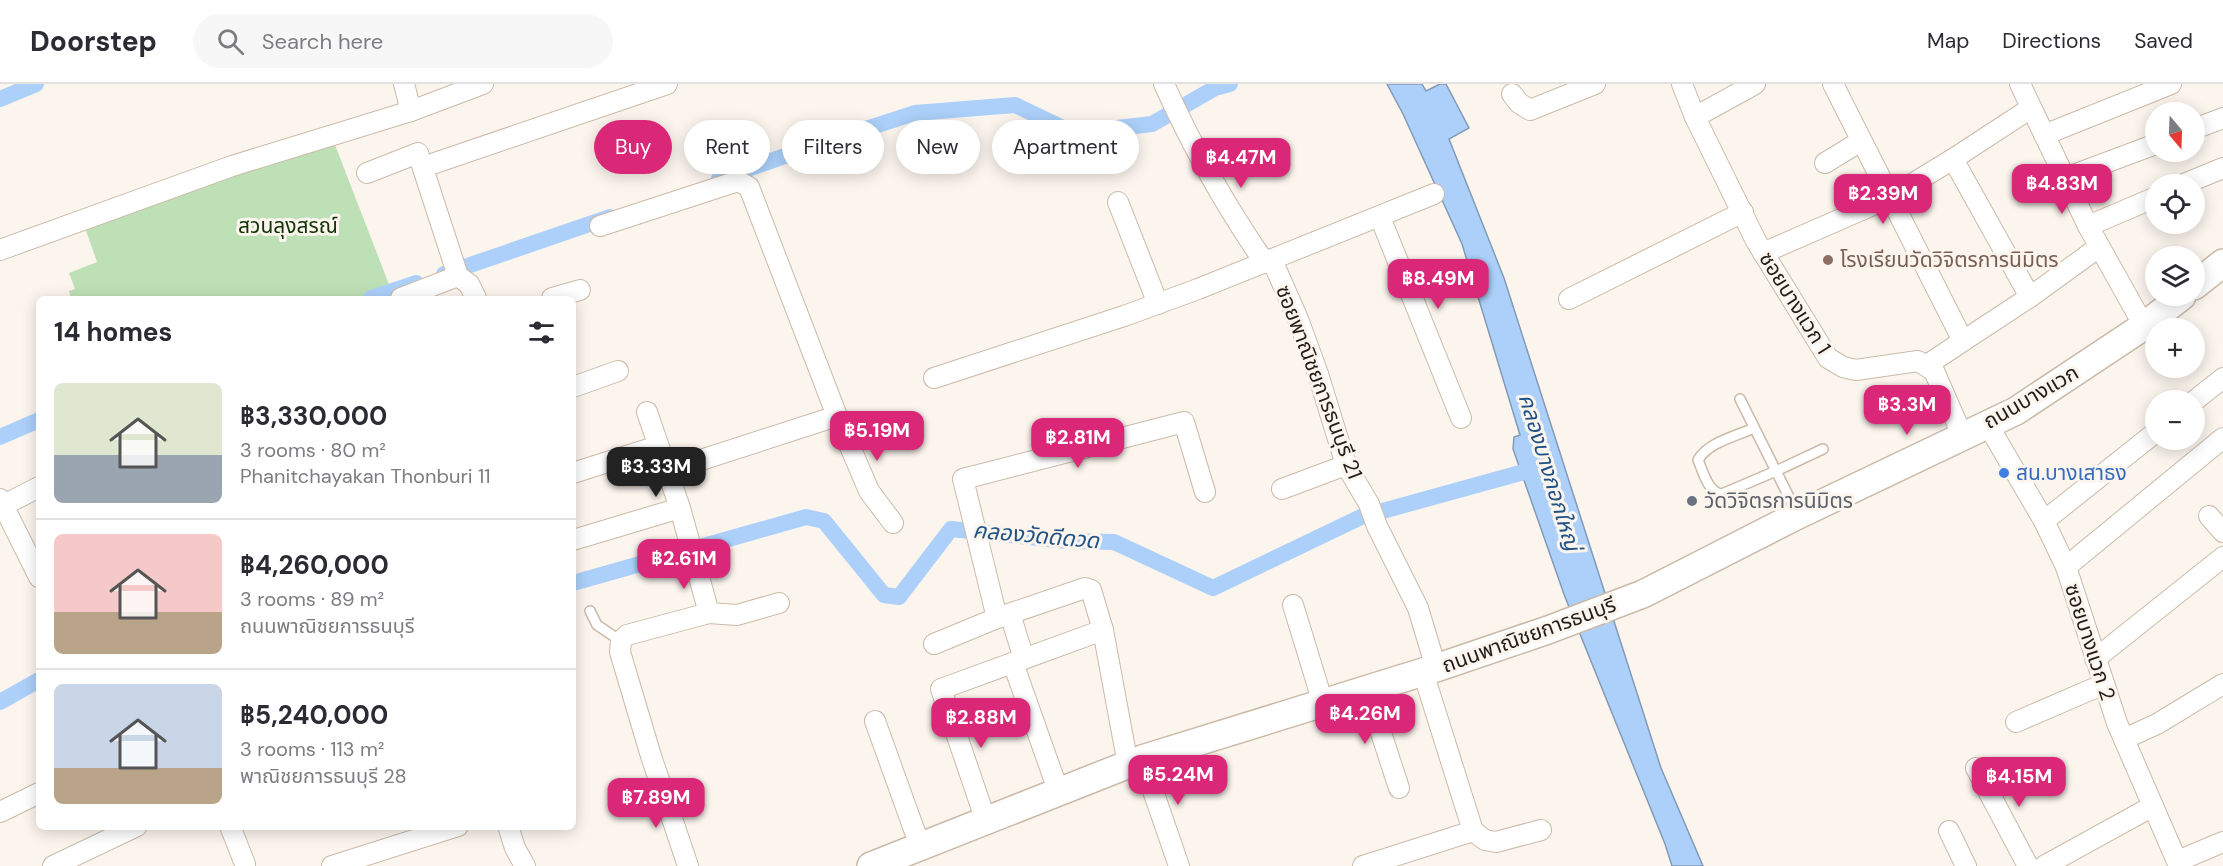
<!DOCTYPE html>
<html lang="en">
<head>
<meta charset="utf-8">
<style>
  body { margin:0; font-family:"DM Sans","Noto Sans Thai",sans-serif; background:#f7f7f7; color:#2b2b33; height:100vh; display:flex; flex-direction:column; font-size:22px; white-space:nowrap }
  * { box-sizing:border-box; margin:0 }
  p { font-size:20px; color:#7c7c81 }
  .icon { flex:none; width:33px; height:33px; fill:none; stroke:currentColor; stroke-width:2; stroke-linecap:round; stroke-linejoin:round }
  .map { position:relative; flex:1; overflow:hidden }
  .sheet { position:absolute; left:36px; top:212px; width:540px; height:534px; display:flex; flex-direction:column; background:#fff; border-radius:9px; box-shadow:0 3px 15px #0003 }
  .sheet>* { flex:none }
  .top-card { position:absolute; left:594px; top:36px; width:570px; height:54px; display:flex; gap:12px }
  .needle { width:39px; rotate:161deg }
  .fabs { position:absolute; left:2145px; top:18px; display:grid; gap:12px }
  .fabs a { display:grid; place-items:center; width:60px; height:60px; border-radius:50%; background:#fff; box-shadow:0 3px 15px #0003; font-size:30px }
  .price { position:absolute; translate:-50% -51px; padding:0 14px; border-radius:12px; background:#db2777; color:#fff; font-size:20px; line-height:39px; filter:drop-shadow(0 2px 3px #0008) }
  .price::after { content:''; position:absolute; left:50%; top:36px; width:18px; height:14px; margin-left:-9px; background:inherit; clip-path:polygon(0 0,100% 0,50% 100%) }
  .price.current { background:#222; color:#fff }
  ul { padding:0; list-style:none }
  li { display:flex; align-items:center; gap:18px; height:150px; padding:0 18px }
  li+li { border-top:2px solid #e1e1e2 }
  li span { display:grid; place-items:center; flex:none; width:168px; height:120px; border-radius:9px; color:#555 }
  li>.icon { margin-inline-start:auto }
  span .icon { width:72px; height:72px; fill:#fffc; stroke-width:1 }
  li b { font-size:26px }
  h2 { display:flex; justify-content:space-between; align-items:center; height:72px; padding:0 18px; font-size:26px }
  .tag { padding:0 21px; border-radius:27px; background:#fff; box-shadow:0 3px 15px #0003; font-size:21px; line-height:54px }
  .tag.current { background:#db2777; color:#fff }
  header { display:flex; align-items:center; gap:36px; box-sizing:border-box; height:84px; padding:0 30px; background:#fff; border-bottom:2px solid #e1e1e2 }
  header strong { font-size:28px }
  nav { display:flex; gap:33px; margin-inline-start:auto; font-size:21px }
  .search { width:420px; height:54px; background:#f7f7f7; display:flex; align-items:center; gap:15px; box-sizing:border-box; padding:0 21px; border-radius:33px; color:#7c7c81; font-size:22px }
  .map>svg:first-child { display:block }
  .green { fill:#bee0b6 }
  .water { fill:#acd0fa; stroke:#839ab6; stroke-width:1.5 }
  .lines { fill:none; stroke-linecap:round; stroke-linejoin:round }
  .canal { stroke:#acd0fa; stroke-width:16 }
  .lane-casing { stroke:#cbbaa8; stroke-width:12 }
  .street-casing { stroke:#cbbaa8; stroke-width:22 }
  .secondary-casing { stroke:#cbbaa8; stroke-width:30 }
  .lane { stroke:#fff; stroke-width:9 }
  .street { stroke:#fff; stroke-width:20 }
  .secondary { stroke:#fff; stroke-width:27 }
  .education-dot { fill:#8d6e63; stroke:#fcf5ee; stroke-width:2 }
  .shop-dot { fill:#3f7fe0; stroke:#fcf5ee; stroke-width:2 }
  .worship-dot { fill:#6b7280; stroke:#fcf5ee; stroke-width:2 }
  .labels { text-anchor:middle; stroke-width:6; stroke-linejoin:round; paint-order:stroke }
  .park-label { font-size:21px; fill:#113407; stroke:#fcf5ee }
  .education-label { font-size:21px; fill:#785e54; stroke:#fcf5ee; text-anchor:start }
  .street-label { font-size:21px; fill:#241d17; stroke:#fcf5ee }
  .shop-label { font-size:21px; fill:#366cbe; stroke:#fcf5ee; text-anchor:start }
  .worship-label { font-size:21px; fill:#5b616d; stroke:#fcf5ee; text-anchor:start }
  .water-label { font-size:22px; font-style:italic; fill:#215286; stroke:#fcf5ee }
</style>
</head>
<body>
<header>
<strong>Doorstep</strong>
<div class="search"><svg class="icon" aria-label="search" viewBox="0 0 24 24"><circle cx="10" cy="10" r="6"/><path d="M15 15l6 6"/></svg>Search here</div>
<nav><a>Map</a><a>Directions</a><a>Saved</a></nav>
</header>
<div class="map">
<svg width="2223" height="782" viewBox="0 0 2223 782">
  <rect width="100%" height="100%" fill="#fcf5ee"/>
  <polygon class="green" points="332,53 390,203 357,214 71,214 69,207 75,205 69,189 97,178 83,138"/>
  <polygon class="water" points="1387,0 1422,0 1426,7 1440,0 1446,0 1469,44 1449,55 1504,194 1661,684 1703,782 1672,782 1665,760 1565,513 1513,365 1514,353 1520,351 1462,160 1403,30"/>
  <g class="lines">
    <g class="canal">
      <polyline points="0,15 36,0"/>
      <polyline points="719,95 822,59 915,29 1015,21 1073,49 1152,40 1215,4 1230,0"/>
      <polyline points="444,190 610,133"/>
      <polyline points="371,214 416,199"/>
      <polyline points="0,353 39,336"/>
      <polyline points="573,499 806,433 824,437 884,511 899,513 951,445 1067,457 1114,458 1213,504 1361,433 1542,383"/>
      <polyline points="0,618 39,596"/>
    </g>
    <g class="lane-casing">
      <g id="lane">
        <polyline points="1740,315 1797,429"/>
        <path d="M1754,344C1737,352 1708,358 1698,376C1703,387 1708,409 1722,410L1776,387L1823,365"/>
        <polyline points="590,527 597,541 621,557"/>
      </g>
    </g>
    <g class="street-casing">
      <g id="street">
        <polyline points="404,0 411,27"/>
        <path d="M1164,0C1192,62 1226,123 1265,179"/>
        <polyline points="1682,0 1695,33 1756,157 1828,274 1843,283 1856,286 1918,277 1934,287 1962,351"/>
        <polyline points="1833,0 1963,257 1927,281"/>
        <polyline points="2020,0 2088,142 2144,242"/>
        <polyline points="1512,10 1519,19 1530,26 1595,0"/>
        <polyline points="1695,33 1755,0"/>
        <polyline points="2194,45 2223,34"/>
        <polyline points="2044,51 2171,0"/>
        <polyline points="1953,75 2030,213"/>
        <polyline points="435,79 667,0"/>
        <polyline points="1825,79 1861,57"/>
        <polyline points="367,89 418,69 458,192"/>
        <polyline points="2065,94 2156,60"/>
        <polyline points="2184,100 2223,84"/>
        <polyline points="1118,118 1158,220"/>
        <polyline points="1380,133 1461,334"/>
        <polyline points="600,142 738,97 749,103 837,332 869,407 893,439"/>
        <polyline points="2088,142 2156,113"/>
        <polyline points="0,166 232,82 411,27 483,0"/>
        <polyline points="1763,169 1889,114 1953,75 2031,24"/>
        <polyline points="1272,176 1298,235 1318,290 1346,381 1369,420 1377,442 1418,524 1436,584"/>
        <polyline points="401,214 458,192 469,200 476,214"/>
        <polyline points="552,214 580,206"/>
        <polyline points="1569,215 1743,128"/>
        <polyline points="1963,257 2030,213 2099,163"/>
        <polyline points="934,294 1124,232 1198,205 1434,110"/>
        <polyline points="573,303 618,287"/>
        <polyline points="2194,317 2223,294"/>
        <polyline points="647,328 680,424 709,529"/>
        <polyline points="1988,341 2044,437 2066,483 2117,639 2179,782"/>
        <polyline points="667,387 837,332"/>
        <polyline points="573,389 658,362"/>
        <polyline points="1282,405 1346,381"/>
        <polyline points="0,415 39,493"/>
        <polyline points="4,421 39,403"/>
        <polyline points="2209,432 2223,448"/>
        <polyline points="2044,437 2156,348"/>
        <polyline points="573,456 680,424"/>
        <polyline points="2066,483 2223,354"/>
        <polyline points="1293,521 1323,619"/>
        <polyline points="1010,530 1024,575"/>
        <polyline points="997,534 963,395 1184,338 1205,408"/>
        <polyline points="934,560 997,534 1085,504 1091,506 1103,546 1128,681"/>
        <polyline points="2095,575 2223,473"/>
        <polyline points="1013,579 1059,709"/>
        <polyline points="1367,606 1399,704"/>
        <polyline points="875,637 920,762"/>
        <polyline points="2016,638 2104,600"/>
        <polyline points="2124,655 2157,640 2223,600"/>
        <polyline points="1142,675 1179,782"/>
        <polyline points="1976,684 2028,782"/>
        <polyline points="0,728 39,709"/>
        <polyline points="986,737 941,605 1103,546"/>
        <polyline points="230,742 245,780"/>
        <polyline points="508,742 515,764 525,782"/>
        <polyline points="1473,747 1485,756 1496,758 1541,746"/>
        <polyline points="1949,747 1966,782"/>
        <polyline points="2178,777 2223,758"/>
        <polyline points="53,782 137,742"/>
        <polyline points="332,782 458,742"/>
        <polyline points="688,782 651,672 620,568 621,557 627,551 709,529 737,531 779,519"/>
        <polyline points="1363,782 1473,747 1423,588"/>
        <polyline points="2044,782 2153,722"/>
      </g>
    </g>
    <g class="secondary-casing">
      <g id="secondary">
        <polyline points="2194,202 2223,179"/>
        <polyline points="871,782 1142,675 1436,584 1548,546 1643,510 1798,431 2016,327 2144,242 2182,212"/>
      </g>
    </g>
    <use href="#lane" class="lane"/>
    <use href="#street" class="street"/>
    <use href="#secondary" class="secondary"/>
  </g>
  <circle class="education-dot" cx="1828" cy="176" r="6"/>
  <circle class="shop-dot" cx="2004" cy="389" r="6"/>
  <circle class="worship-dot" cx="1692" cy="417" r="6"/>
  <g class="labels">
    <g class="park-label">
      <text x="288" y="149">สวนลุงสรณ์</text>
    </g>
    <g class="education-label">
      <text x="1840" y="183">โรงเรียนวัดวิจิตรการนิมิตร</text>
    </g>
    <g class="street-label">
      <text transform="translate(1795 219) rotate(58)" y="7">ซอยบางแวก 1</text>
      <text transform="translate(1319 298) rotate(69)" y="7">ซอยพาณิชยการธนบุรี 21</text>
      <text transform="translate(2031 313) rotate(-30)" y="7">ถนนบางแวก</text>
      <text transform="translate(1529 551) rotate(-20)" y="7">ถนนพาณิชยการธนบุรี</text>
      <text transform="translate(2090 558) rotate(72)" y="7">ซอยบางแวก 2</text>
    </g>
    <g class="shop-label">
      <text x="2016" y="396">สน.บางเสาธง</text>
    </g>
    <g class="worship-label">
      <text x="1704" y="424">วัดวิจิตรการนิมิตร</text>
    </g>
    <g class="water-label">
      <text transform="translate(1550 388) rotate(73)" y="8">คลองบางกอกใหญ่</text>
      <text transform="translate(1036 451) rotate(5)" y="8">คลองวัดดีดวด</text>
    </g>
  </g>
</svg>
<div class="fabs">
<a><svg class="needle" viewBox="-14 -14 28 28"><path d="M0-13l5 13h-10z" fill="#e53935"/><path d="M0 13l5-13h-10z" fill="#7c7c81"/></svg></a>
<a><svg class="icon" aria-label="locate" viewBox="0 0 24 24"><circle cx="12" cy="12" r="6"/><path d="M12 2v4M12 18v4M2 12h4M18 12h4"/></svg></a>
<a><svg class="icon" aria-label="layers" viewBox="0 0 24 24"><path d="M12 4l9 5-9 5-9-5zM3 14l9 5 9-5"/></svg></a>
<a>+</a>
<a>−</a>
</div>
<b class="price" style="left:1241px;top:105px">฿4.47M</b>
<b class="price" style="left:2062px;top:131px">฿4.83M</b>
<b class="price" style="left:1883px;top:141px">฿2.39M</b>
<b class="price" style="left:1438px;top:226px">฿8.49M</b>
<b class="price" style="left:1907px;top:352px">฿3.3M</b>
<b class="price" style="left:877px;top:378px">฿5.19M</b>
<b class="price" style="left:1078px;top:385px">฿2.81M</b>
<b class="price current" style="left:656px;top:414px">฿3.33M</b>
<b class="price" style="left:684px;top:506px">฿2.61M</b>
<b class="price" style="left:1365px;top:661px">฿4.26M</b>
<b class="price" style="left:981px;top:665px">฿2.88M</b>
<b class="price" style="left:1178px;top:722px">฿5.24M</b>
<b class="price" style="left:2019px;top:724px">฿4.15M</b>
<b class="price" style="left:656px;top:745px">฿7.89M</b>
<div class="top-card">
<a class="tag current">Buy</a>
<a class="tag">Rent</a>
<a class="tag">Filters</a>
<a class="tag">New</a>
<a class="tag">Apartment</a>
</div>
<section class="sheet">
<h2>14 homes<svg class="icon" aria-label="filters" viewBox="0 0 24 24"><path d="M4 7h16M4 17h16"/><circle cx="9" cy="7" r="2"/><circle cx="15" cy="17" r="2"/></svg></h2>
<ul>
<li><span style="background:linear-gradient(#dfe7d0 60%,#9aa5b1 0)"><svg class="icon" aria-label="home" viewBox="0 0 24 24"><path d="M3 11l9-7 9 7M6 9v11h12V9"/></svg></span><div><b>฿3,330,000</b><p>3 rooms · 80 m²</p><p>Phanitchayakan Thonburi 11</p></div></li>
<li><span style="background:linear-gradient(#f6c9c9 65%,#b9a48a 0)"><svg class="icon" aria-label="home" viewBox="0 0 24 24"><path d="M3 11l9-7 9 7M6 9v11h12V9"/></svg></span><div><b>฿4,260,000</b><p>3 rooms · 89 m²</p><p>ถนนพาณิชยการธนบุรี</p></div></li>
<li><span style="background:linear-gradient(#c9d6e8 70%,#b9a48a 0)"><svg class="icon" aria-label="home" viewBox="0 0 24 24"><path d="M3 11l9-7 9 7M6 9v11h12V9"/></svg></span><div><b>฿5,240,000</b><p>3 rooms · 113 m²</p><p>พาณิชยการธนบุรี 28</p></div></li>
</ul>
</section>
</div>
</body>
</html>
